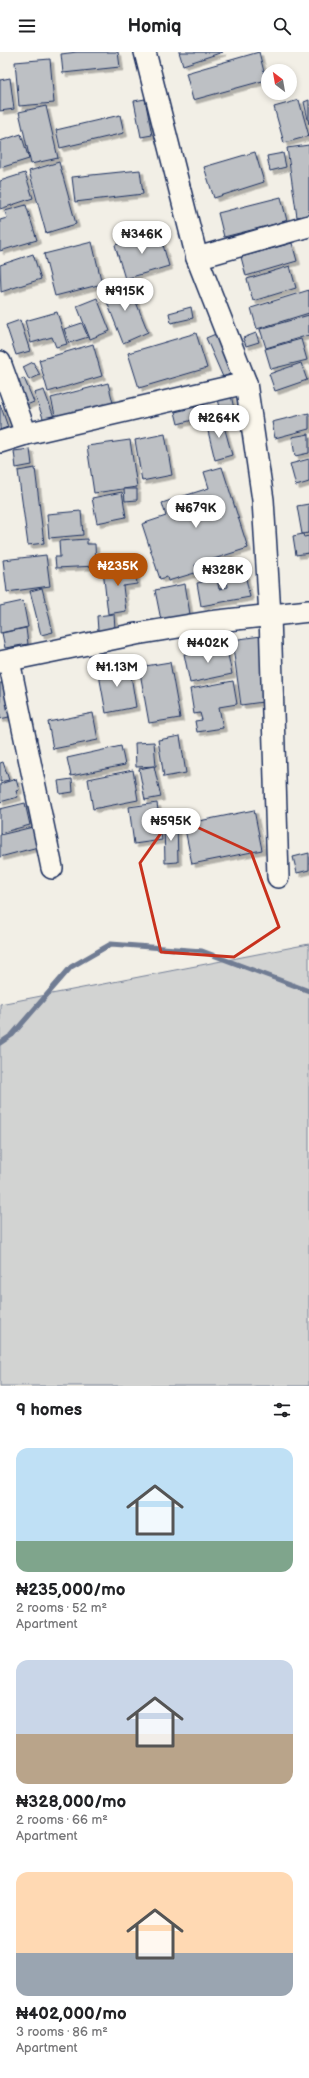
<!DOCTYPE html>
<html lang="en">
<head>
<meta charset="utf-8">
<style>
  body { margin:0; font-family:"Balsamiq Sans",sans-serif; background:#f6f6f6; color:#202124; height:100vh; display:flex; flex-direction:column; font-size:15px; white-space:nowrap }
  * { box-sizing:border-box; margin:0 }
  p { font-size:13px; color:#757577 }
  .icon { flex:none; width:22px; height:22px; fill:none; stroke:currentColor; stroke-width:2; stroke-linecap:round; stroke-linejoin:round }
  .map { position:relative; height:1334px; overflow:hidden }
  .drawer { display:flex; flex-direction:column; background:#fff; flex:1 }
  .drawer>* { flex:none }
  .needle { width:26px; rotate:329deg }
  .controls { position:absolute; left:261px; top:12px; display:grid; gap:8px }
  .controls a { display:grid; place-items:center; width:36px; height:36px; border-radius:50%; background:#fff; box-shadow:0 2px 6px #0003; font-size:20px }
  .price { position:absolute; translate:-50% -34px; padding:0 9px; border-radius:14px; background:#fff; color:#222; font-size:13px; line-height:26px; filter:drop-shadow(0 1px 2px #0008) }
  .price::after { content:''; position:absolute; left:50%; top:24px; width:12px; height:9px; margin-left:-6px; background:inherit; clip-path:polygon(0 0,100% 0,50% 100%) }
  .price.current { background:#b45309; color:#fff }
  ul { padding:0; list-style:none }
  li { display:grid; align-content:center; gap:8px; height:212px; padding:0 16px }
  li span { display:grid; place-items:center; height:124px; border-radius:12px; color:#555 }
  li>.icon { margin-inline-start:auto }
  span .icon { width:72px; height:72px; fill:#fffc; stroke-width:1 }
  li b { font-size:17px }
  h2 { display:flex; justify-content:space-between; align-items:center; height:48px; padding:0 16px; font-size:17px }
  header { display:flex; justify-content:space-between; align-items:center; height:52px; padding:0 16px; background:#fff; font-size:18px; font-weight:800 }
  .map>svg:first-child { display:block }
  .green { fill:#d2d3d2; stroke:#768198 }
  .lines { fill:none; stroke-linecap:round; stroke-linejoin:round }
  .stream { stroke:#707b93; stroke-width:5 }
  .building { fill:#bdc0c4; stroke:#1b2f5e; filter:url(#shadow) }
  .minor-casing { stroke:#1b2f5e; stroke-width:24 }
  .minor { stroke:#fbf7ec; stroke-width:21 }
  .marked { fill:none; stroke:#c8321e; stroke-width:3; stroke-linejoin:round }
</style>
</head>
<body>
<header><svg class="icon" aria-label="menu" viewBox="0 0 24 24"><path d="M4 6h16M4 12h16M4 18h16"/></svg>Homiq<svg class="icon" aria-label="search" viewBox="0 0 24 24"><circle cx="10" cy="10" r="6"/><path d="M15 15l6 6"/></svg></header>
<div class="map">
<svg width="309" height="1334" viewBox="0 0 309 1334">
  <defs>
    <filter id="shadow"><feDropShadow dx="3.5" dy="3.5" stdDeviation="0" flood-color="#0004"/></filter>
  </defs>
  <rect width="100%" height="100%" fill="#f2efe6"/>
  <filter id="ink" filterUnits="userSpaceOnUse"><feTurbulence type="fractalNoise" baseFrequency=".025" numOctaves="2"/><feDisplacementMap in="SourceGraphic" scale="8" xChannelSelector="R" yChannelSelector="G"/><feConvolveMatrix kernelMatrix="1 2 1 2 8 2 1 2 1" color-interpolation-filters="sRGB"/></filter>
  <g filter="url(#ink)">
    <polygon class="green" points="309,892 309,1334 0,1334 0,952"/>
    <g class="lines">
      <polyline class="stream" points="0,991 12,983 71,915 111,892 202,899 309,939"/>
    </g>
    <g class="building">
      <polygon points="77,0 118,0 120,15 63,21 61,2"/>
      <polygon points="179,0 223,0 183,13"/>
      <polygon points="259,0 266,28 193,48 186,21"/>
      <polygon points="50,7 54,51 19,54 15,10"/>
      <polygon points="10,26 14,57 0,59 0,28"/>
      <polygon points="145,47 152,83 141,85 134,49"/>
      <polygon points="299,48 309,84 284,91 274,55"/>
      <polygon points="309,48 309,72 304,50"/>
      <polygon points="46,54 58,106 31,112 19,60"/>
      <polygon points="120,63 124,81 60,96 56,78"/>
      <polygon points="21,82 29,107 0,116 0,89"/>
      <polygon points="309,93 309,163 297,165 287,96"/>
      <polygon points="255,100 264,130 214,146 204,115"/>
      <polygon points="283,101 286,115 270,119 267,104"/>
      <polygon points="59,110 76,172 46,181 29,119"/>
      <polygon points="140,118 143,142 75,150 72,125"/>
      <polygon points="25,121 33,146 0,157 0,129"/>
      <polygon points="281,145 287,169 224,185 218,161"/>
      <polygon points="26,153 37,188 0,199 0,168 7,166 5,159"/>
      <polygon points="159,179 169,214 125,227 115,193"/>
      <polygon points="92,190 102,232 55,244 44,202"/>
      <polygon points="292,191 297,209 246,224 241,205"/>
      <polygon points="33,202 41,227 1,240 0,213"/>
      <polygon points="290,214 296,236 253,249 247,227"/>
      <polygon points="128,230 148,280 123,291 103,240"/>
      <polygon points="309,238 309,261 257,277 251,256"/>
      <polygon points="97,246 110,279 90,287 77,254"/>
      <polygon points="191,255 193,266 171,271 169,261"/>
      <polygon points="57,260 67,292 56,295 52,285 31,291 25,269"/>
      <polygon points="309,263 309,283 266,296 260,277"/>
      <polygon points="20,268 30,299 16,303 6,273"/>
      <polygon points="82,271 88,285 69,291 64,277"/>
      <polygon points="196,281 207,316 139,336 128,301"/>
      <polygon points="218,281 235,320 223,325 206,286"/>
      <polygon points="256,281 259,290 246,294 243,286"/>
      <polygon points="301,287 307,308 271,317 265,297"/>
      <polygon points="93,292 102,324 48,340 39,308"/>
      <polygon points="33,310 40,323 29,328 23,315"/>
      <polygon points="301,311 307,328 275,339 269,322"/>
      <polygon points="24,326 34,350 19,356 10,332"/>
      <polygon points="108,331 113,351 56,367 51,346"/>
      <polygon points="44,338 54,365 44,369 34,341"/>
      <polygon points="231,343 234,357 221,360 218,347"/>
      <polygon points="0,352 8,375 0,378"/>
      <polygon points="204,353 207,364 178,372 175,360"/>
      <polygon points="309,361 309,377 275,386 272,370"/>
      <polygon points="222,367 232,403 215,408 206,371"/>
      <polygon points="165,382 172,423 142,429 135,388"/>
      <polygon points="309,382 309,401 295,404 292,385"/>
      <polygon points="130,388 137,435 94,441 87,394"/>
      <polygon points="30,397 32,413 16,416 14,399"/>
      <polygon points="309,407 309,430 296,434 290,412"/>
      <polygon points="222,415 248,496 195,513 198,520 168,529 167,525 160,527 142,472 166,464 162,451 209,436 204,420"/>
      <polygon points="35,416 44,491 28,493 18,419"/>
      <polygon points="124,437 137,437 137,448 125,449"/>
      <polygon points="122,440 126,465 97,471 92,446"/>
      <polygon points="309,452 309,481 302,482 297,454"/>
      <polygon points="81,459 83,483 49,486 47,462"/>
      <polygon points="303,482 304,485 309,484 309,501 296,503 293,484"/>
      <polygon points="87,487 87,492 95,492 96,514 56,516 55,505 60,505 59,489"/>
      <polygon points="46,503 50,534 7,540 3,508"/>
      <polygon points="135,514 137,532 123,534 126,559 108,562 103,518"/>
      <polygon points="245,522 250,545 201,554 197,531 217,527 219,537 228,535 226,525"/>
      <polygon points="185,532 190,562 161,568 155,538"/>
      <polygon points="42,536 53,580 41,583 30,539"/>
      <polygon points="23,549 28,575 0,581 0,554"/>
      <polygon points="114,562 115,577 98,579 97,564"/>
      <polygon points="26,576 28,592 5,596 2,581"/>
      <polygon points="261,584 270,649 241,653 232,588"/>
      <polygon points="226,593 232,622 190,631 184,602"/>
      <polygon points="170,610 180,666 149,671 139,615"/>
      <polygon points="129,611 136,655 106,661 98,617"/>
      <polygon points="233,629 237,652 219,655 223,676 197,680 195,669 202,668 200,661 194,662 190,637"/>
      <polygon points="0,631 4,631 9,665 0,667"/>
      <polygon points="93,661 98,688 53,697 48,670"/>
      <polygon points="180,684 186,721 164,725 158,688"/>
      <polygon points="154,690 156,714 136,715 135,691"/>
      <polygon points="121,694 125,713 71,724 67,706"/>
      <polygon points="3,710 9,728 0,730 0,711"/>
      <polygon points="154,714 161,745 145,748 139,717"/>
      <polygon points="133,718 138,748 93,757 88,727"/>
      <polygon points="16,727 19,738 16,739 18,745 0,750 0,732"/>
      <polygon points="72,727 73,740 60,742 58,729"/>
      <polygon points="25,751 30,773 0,781 0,757"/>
      <polygon points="157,751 162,788 134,792 129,755"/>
      <polygon points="254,758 262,798 192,812 184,772"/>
      <polygon points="164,769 177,769 178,810 165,811"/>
      <polygon points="33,775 38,795 0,805 0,783"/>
      <polygon points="309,801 309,818 297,821 293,805"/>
    </g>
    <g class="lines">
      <g class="minor-casing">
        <g id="minor">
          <polyline points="145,0 197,206 246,331 263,448 270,563 278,825"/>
          <polyline points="197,206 309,174"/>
          <polyline points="0,310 26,382"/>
          <polyline points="0,390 26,382 246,331"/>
          <polyline points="9,609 52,816"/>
          <polyline points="0,610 136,582 209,570 309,559"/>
        </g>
      </g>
      <use href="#minor" class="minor"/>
    </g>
  </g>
  <path class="marked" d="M173,764L251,800L279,875L234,905L161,900L140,811Z"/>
</svg>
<div class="controls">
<a><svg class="needle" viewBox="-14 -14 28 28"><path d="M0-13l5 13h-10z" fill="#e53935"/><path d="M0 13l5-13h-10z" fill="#757577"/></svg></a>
</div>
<b class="price" style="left:142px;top:203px">₦346K</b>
<b class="price" style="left:125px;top:260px">₦915K</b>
<b class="price" style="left:219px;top:387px">₦264K</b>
<b class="price" style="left:196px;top:477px">₦679K</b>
<b class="price current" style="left:118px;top:535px">₦235K</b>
<b class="price" style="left:223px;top:539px">₦328K</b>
<b class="price" style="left:208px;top:612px">₦402K</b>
<b class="price" style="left:117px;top:636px">₦1.13M</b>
<b class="price" style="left:171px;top:790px">₦595K</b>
</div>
<section class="drawer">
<h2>9 homes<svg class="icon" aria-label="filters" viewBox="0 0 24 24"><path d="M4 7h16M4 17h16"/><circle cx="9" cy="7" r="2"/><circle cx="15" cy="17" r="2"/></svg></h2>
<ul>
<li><span style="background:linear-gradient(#bfe0f5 75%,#7fa58c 0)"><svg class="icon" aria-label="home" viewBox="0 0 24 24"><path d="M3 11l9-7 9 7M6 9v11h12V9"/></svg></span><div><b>₦235,000/mo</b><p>2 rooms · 52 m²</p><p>Apartment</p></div></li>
<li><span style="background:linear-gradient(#c9d6e8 60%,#b9a48a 0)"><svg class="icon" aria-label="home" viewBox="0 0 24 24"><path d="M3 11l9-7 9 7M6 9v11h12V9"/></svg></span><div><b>₦328,000/mo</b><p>2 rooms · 66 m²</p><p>Apartment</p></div></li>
<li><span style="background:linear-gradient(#ffd9b3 65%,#9aa5b1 0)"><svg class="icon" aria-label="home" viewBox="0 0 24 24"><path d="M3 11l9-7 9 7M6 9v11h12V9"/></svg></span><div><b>₦402,000/mo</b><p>3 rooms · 86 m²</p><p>Apartment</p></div></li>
</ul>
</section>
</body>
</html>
